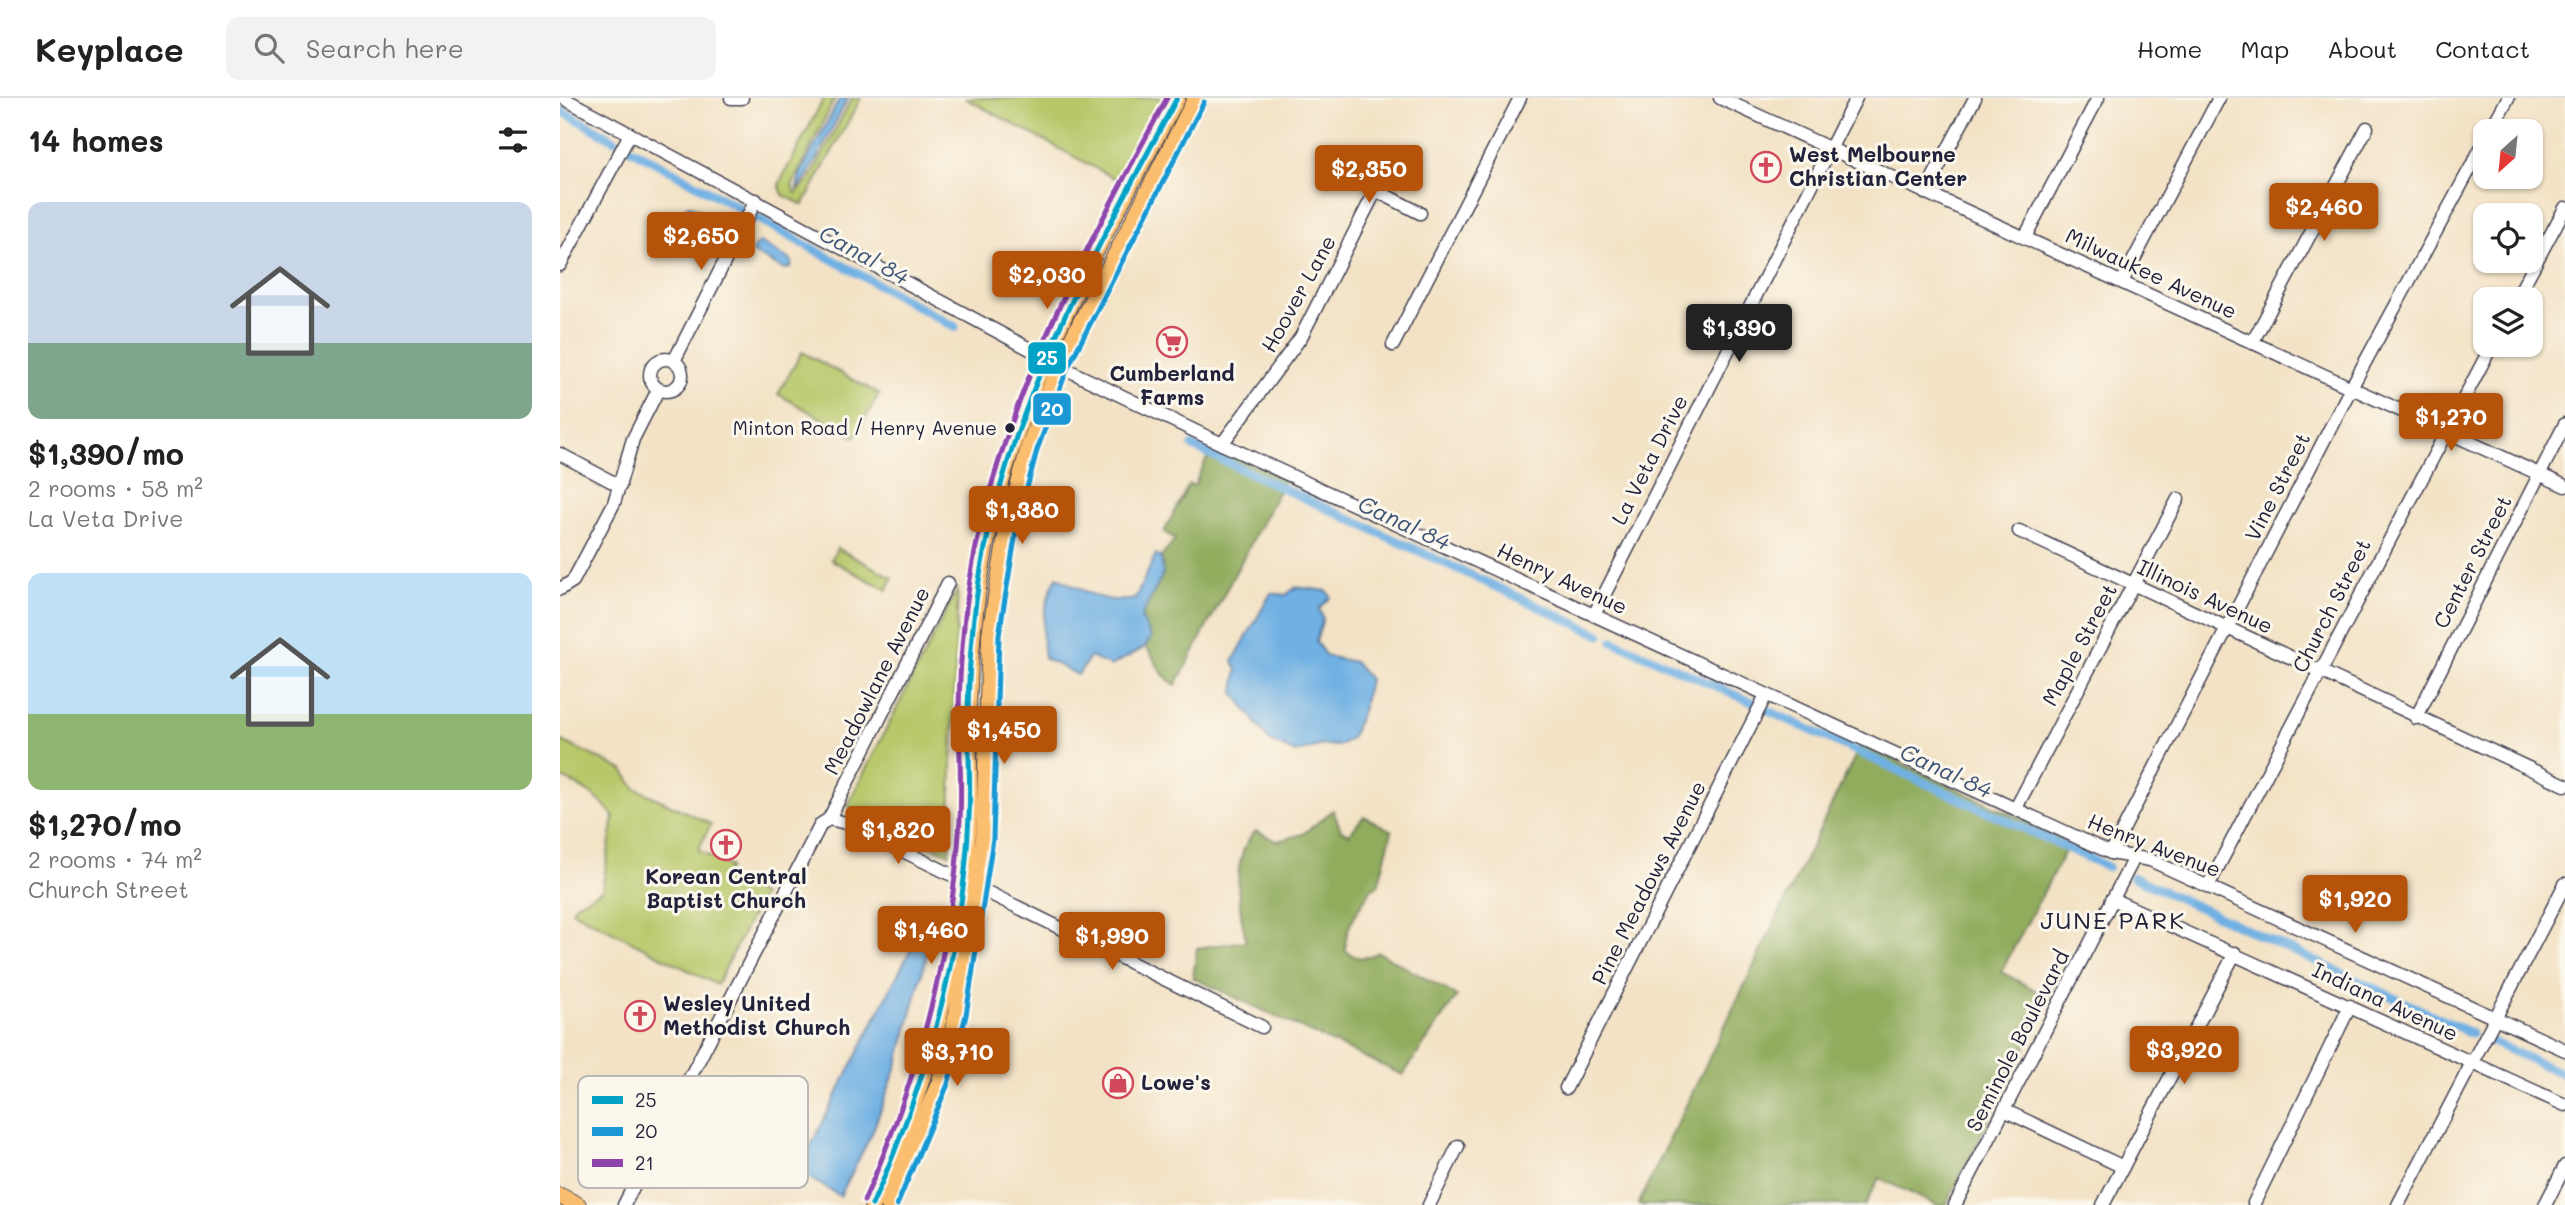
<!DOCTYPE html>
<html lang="en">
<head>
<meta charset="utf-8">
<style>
  body { margin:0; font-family:Mali,sans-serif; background:#f2f2f2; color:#222; height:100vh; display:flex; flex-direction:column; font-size:26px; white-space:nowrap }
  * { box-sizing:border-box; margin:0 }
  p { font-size:23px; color:#767676 }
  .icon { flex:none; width:38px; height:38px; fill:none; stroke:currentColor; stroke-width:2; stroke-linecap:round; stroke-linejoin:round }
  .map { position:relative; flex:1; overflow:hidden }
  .sheet { display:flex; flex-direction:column; background:#fff; width:560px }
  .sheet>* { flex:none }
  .needle { width:46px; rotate:207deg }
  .tools { position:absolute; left:1913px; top:21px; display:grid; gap:14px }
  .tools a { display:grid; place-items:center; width:70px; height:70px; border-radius:14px; background:#fff; box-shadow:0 2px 5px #0004; font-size:35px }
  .price { position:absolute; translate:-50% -60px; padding:0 16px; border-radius:7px; background:#b45309; color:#fff; font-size:23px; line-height:46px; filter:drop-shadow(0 2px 4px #0008) }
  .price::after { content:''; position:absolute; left:50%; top:42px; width:21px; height:16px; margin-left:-10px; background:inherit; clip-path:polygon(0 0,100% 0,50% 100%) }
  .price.current { background:#222; color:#fff }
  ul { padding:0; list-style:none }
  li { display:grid; align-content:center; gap:14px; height:371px; padding:0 28px }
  li span { display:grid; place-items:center; height:217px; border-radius:14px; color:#555 }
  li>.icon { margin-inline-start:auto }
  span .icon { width:126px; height:126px; fill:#fffc; stroke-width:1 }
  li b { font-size:30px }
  h2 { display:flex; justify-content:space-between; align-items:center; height:84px; padding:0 28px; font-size:30px }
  header { display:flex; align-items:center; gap:42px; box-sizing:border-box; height:98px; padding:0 35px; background:#fff; border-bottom:2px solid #e0e0e0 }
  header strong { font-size:33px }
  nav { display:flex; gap:38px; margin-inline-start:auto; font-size:24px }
  .search { width:490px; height:63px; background:#f2f2f2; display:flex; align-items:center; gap:18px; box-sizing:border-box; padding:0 24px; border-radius:14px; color:#767676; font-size:26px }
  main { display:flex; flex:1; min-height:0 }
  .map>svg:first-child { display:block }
  .green { fill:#b7c769; stroke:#6c7452; stroke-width:2 }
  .forest { fill:#91ac5d; stroke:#5a674c; stroke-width:2 }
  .water { fill:#6fb0e3; stroke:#48698f; stroke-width:2 }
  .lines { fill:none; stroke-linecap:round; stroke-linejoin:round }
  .canal { stroke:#6fb0e3; stroke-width:9 }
  .minor-casing { stroke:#413f50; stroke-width:15 }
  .major-casing { stroke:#413f50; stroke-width:18 }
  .minor { stroke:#fff; stroke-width:12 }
  .major { stroke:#fbbe6e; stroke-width:16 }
  .bus-1-casing { stroke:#fbf7ec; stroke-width:10 }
  .bus-2-casing { stroke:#fbf7ec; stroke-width:10 }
  .bus-3-casing { stroke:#fbf7ec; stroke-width:10 }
  .bus-1 { stroke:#02a2c7; stroke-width:5 }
  .bus-2 { stroke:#1998d5; stroke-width:5 }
  .bus-3 { stroke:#8e44ad; stroke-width:5 }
  .bus-dot { fill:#22223b; stroke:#fbf7ec; stroke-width:2.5 }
  .labels { text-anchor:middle; stroke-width:6; stroke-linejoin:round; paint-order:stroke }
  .bus-label { font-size:19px; fill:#22223b; stroke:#fbf7ec; text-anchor:end }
  .poi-label { font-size:21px; font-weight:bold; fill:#22223b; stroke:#fbf7ec; text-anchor:start }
  .street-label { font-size:21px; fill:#22223b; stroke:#fbf7ec }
  .water-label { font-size:23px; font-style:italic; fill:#3d5476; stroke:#fbf7ec }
  .quarter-label { font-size:24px; letter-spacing:2px; fill:#22223b; stroke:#fbf7ec }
  .key { fill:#fbf7ec; stroke:#bab7b7; stroke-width:2 }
  .key-label { font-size:19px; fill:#22223b }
  .line-badge { stroke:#fbf7ec; stroke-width:2.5 }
  .badge-label { font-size:19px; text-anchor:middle; font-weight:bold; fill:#fff }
</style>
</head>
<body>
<header>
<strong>Keyplace</strong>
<div class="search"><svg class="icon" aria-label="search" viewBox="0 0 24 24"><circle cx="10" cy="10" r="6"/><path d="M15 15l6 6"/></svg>Search here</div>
<nav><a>Home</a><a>Map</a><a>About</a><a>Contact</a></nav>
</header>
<main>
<section class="sheet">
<h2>14 homes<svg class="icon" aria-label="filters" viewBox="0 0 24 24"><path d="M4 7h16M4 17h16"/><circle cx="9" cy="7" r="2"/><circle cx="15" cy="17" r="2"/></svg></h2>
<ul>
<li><span style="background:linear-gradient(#c9d6e8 65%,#7fa58c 0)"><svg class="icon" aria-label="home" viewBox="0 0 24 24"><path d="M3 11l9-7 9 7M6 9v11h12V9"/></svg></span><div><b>$1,390/mo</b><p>2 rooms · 58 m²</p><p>La Veta Drive</p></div></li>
<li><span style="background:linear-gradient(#bfe0f5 65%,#8fb573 0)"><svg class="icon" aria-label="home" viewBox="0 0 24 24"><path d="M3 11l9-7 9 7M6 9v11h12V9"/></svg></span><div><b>$1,270/mo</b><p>2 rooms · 74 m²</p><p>Church Street</p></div></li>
</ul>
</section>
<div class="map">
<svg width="2005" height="1107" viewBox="0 0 2005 1107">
  <rect width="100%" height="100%" fill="#fbf7ec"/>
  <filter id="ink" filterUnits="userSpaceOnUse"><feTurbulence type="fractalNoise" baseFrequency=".0143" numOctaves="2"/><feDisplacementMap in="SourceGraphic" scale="14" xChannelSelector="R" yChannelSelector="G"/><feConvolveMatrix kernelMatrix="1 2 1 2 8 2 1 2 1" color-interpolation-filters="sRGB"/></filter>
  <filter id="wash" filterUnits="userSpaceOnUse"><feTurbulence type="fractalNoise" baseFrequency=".00686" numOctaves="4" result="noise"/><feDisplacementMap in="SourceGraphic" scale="28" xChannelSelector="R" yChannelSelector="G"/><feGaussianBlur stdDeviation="1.57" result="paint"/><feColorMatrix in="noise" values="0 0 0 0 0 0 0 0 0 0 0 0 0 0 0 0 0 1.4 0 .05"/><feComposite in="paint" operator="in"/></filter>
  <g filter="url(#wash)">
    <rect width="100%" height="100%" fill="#f3e2c5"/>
    <g class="green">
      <polygon points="264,0 275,0 232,88 236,95 250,81 292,0 301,0 243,107 223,97 219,86"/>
      <polygon points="405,0 605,0 561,84"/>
      <polygon points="242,254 319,296 295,339 218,296"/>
      <polygon points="277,450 333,480 327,492 271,462"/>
      <polygon points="398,490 389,756 287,708"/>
      <path d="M0,642L63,672L75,690L151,726L138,752L170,769L165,779L202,797L157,887L12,813L16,806L42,792L54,719C40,699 22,689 0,679Z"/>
    </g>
    <g class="forest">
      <path d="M653,347L725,381L616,587C599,578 597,562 585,548L591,540L581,519L603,467L601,459L615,441L604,434L629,386L634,388Z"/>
      <polygon points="1301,646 1510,744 1441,874 1490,900 1386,1107 1376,1107 1319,1080 1305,1107 1078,1107"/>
      <path d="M773,712L781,732L789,736L804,718L832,733L818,788L812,790C801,808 782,831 786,853C797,862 806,861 818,854L897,898L843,977L633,880L637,850L686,843C679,809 669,759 696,733L717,743L743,736Z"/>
    </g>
    <g class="water">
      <polygon points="280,0 288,0 247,79 237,91 240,76"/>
      <polygon points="129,107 161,123 159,134 153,134 124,118 124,110"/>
      <polygon points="200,144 232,163 231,170 223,171 193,155 193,150"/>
      <path d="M596,456L601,459L603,476L581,519L591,540L584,550L551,568L530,559L518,577L484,560C480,536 484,501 497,479C523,493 546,507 575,501Z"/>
      <polygon points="736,489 767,493 771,499 759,511 763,520 756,544 766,558 794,564 809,581 803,610 791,640 778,648 762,647 735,655 709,642 674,595 677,572 673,563 711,495 726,497"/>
      <polygon points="369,815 373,816 373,834 338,965 312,1035 280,1098 241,1075 241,1067"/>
    </g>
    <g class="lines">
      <g class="canal">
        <polyline points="0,12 54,42"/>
        <polyline points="67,49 183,112"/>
        <polyline points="195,119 395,229"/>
        <polyline points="632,348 1040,537"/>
        <polyline points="1053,543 1194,605"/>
        <polyline points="1207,612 1548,769"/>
        <polyline points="1573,779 1911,935"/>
        <polyline points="1932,944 2005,977"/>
      </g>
    </g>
  </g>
  <g filter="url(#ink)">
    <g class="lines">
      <g class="minor-casing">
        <g id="minor">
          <polyline points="3,0 520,278 662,346 1551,755 1590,762 2005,952"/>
          <polyline points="171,0 182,0"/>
          <polyline points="1160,0 2005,388"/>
          <polyline points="1930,33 1948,0"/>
          <polyline points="774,71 860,115"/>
          <polyline points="1365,95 1415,0"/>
          <polyline points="1465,139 1538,0"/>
          <polyline points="0,167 70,36"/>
          <polyline points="1562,184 1659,0"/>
          <polyline points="1956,201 2005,110"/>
          <polyline points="1692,245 1807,30"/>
          <polyline points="833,247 960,0"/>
          <circle cx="106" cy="277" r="16"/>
          <polyline points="115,261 196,102"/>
          <polyline points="662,346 741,239 816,92"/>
          <polyline points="0,356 60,388"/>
          <polyline points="1459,433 2005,687"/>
          <polyline points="0,491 13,483 54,405 73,341 98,292"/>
          <polyline points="1034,517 1296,0"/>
          <polyline points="1856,620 2005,326"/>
          <polyline points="1456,710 1618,401"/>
          <polyline points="269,721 286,725 702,929"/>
          <polyline points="1551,755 1791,290 1925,43"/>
          <polyline points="1648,788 1932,247"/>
          <polyline points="1552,801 2005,1007"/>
          <polyline points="1006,990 1206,597"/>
          <polyline points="1444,1012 1563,1069"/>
          <polyline points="1694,1105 1790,908"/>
          <polyline points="64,1107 261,726 269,721 388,485"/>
          <polyline points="869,1107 898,1048"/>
          <polyline points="1395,1107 1574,760"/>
          <polyline points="1543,1107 1675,855"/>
          <polyline points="1838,1107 2005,786"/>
          <polyline points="1985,1107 2005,1068"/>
        </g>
      </g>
      <g class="major-casing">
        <g id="major">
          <polyline points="0,1098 18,1107"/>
          <path d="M312,1107C369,988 403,849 409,718C410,682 408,647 408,612C409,559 415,502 425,450C457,288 540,144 617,0"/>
          <polyline points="328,1107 380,983 397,916 424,741 430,536 448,426 469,349 500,265 636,0"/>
        </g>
      </g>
      <use href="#minor" class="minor"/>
      <use href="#major" class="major"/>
      <g class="bus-1-casing">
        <path id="bus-1" d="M312,1107C367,984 403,853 409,718C411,683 408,648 408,613C409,559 414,503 425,450C459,288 540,144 617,0"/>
      </g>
      <g class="bus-2-casing">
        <polyline id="bus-2" points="337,1107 388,986 406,917 433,741 439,537 457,428 477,352 508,269 644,4"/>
      </g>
      <g class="bus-3-casing">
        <path id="bus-3" d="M304,1103C358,981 392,855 400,722C402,685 399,648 399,611C400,557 405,502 416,449C450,288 530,143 607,0"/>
      </g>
      <use href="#bus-1" class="bus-1"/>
      <use href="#bus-2" class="bus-2"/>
      <use href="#bus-3" class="bus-3"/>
    </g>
  </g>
  <defs>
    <g id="church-ring" transform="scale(1.575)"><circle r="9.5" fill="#fbf7ec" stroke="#d1495b" stroke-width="1.5"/><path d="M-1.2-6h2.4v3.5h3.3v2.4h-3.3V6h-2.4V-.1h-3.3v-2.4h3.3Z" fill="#d1495b"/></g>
    <g id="supermarket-ring" transform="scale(1.575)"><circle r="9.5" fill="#fbf7ec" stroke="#d1495b" stroke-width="1.5"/><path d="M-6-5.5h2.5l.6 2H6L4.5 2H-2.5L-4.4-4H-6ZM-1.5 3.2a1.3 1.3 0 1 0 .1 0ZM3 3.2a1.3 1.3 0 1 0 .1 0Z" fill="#d1495b"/></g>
    <g id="shop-ring" transform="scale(1.575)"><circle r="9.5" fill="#fbf7ec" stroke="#d1495b" stroke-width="1.5"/><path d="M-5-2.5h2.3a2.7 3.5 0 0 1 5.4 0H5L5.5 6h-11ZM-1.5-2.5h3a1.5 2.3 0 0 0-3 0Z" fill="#d1495b"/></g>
  </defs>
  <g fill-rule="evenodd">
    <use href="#church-ring" x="1206" y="69"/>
    <use href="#supermarket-ring" x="612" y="244"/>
    <use href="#church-ring" x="166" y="747"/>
    <use href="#church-ring" x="80" y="918"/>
    <use href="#shop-ring" x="558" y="985"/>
  </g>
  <circle class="bus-dot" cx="450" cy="330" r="6"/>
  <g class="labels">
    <g class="bus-label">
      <text x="437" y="337">Minton Road / Henry Avenue</text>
    </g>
    <g class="poi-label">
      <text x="1229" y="64">West Melbourne<tspan x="1229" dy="24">Christian Center</tspan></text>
      <text x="612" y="283" text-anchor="middle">Cumberland<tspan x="612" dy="24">Farms</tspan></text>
      <text x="166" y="786" text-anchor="middle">Korean Central<tspan x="166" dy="24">Baptist Church</tspan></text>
      <text x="103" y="913">Wesley United<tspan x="103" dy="24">Methodist Church</tspan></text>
      <text x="581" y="992">Lowe's</text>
    </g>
    <g class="street-label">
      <text transform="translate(1591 176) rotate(25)" y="7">Milwaukee Avenue</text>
      <text transform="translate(739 196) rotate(-61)" y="7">Hoover Lane</text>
      <text transform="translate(1090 362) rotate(-63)" y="7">La Veta Drive</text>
      <text transform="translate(1718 389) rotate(-63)" y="7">Vine Street</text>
      <text transform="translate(1913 464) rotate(-63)" y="7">Center Street</text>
      <text transform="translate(1002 481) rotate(25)" y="7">Henry Avenue</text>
      <text transform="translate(1645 499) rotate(25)" y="7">Illinois Avenue</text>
      <text transform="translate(1772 508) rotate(-63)" y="7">Church Street</text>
      <text transform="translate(1520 547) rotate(-62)" y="7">Maple Street</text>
      <text transform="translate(317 583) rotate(-63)" y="7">Meadowlane Avenue</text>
      <text transform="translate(1594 748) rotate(21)" y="7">Henry Avenue</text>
      <text transform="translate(1089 785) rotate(-63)" y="7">Pine Meadows Avenue</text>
      <text transform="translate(1825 904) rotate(25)" y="7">Indiana Avenue</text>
      <text transform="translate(1458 943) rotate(-63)" y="7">Seminole Boulevard</text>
    </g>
    <g class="water-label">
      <text transform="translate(304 157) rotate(29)" y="8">Canal 84</text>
      <text transform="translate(844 425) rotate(25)" y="8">Canal 84</text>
      <text transform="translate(1386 673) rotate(25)" y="8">Canal 84</text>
    </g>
    <g class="quarter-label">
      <text x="1553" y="831">JUNE PARK</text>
    </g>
  </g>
  <rect x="18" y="978" width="230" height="112" rx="10" class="key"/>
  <rect x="32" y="998" width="31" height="8" fill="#02a2c7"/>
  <rect x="32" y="1029" width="31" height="9" fill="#1998d5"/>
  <rect x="32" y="1061" width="31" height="8" fill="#8e44ad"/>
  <g class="key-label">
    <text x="75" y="1009">25</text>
    <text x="75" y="1040">20</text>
    <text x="75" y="1072">21</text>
  </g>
  <g class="line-badge">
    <rect x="467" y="243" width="40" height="34" rx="7" fill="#02a2c7"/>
    <rect x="472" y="294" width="40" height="34" rx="7" fill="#1998d5"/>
  </g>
  <g class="badge-label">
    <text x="487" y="267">25</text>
    <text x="492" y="318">20</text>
  </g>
</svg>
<div class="tools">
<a><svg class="needle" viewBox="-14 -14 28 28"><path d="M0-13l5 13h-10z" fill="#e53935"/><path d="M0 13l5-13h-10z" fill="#767676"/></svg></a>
<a><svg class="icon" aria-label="locate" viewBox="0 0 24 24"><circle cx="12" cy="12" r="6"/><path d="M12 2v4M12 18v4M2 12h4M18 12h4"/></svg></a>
<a><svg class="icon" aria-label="layers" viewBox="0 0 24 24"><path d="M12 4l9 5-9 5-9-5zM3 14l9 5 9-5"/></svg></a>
</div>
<b class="price" style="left:809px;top:107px">$2,350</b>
<b class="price" style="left:1764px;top:145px">$2,460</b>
<b class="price" style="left:141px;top:174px">$2,650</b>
<b class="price" style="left:487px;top:213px">$2,030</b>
<b class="price current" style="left:1179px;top:266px">$1,390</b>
<b class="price" style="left:1891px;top:355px">$1,270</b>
<b class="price" style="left:462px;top:448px">$1,380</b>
<b class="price" style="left:444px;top:668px">$1,450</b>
<b class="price" style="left:338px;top:768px">$1,820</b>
<b class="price" style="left:1795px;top:837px">$1,920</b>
<b class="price" style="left:371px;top:868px">$1,460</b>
<b class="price" style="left:552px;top:874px">$1,990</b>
<b class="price" style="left:1624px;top:988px">$3,920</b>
<b class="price" style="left:397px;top:990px">$3,710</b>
</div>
</main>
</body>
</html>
